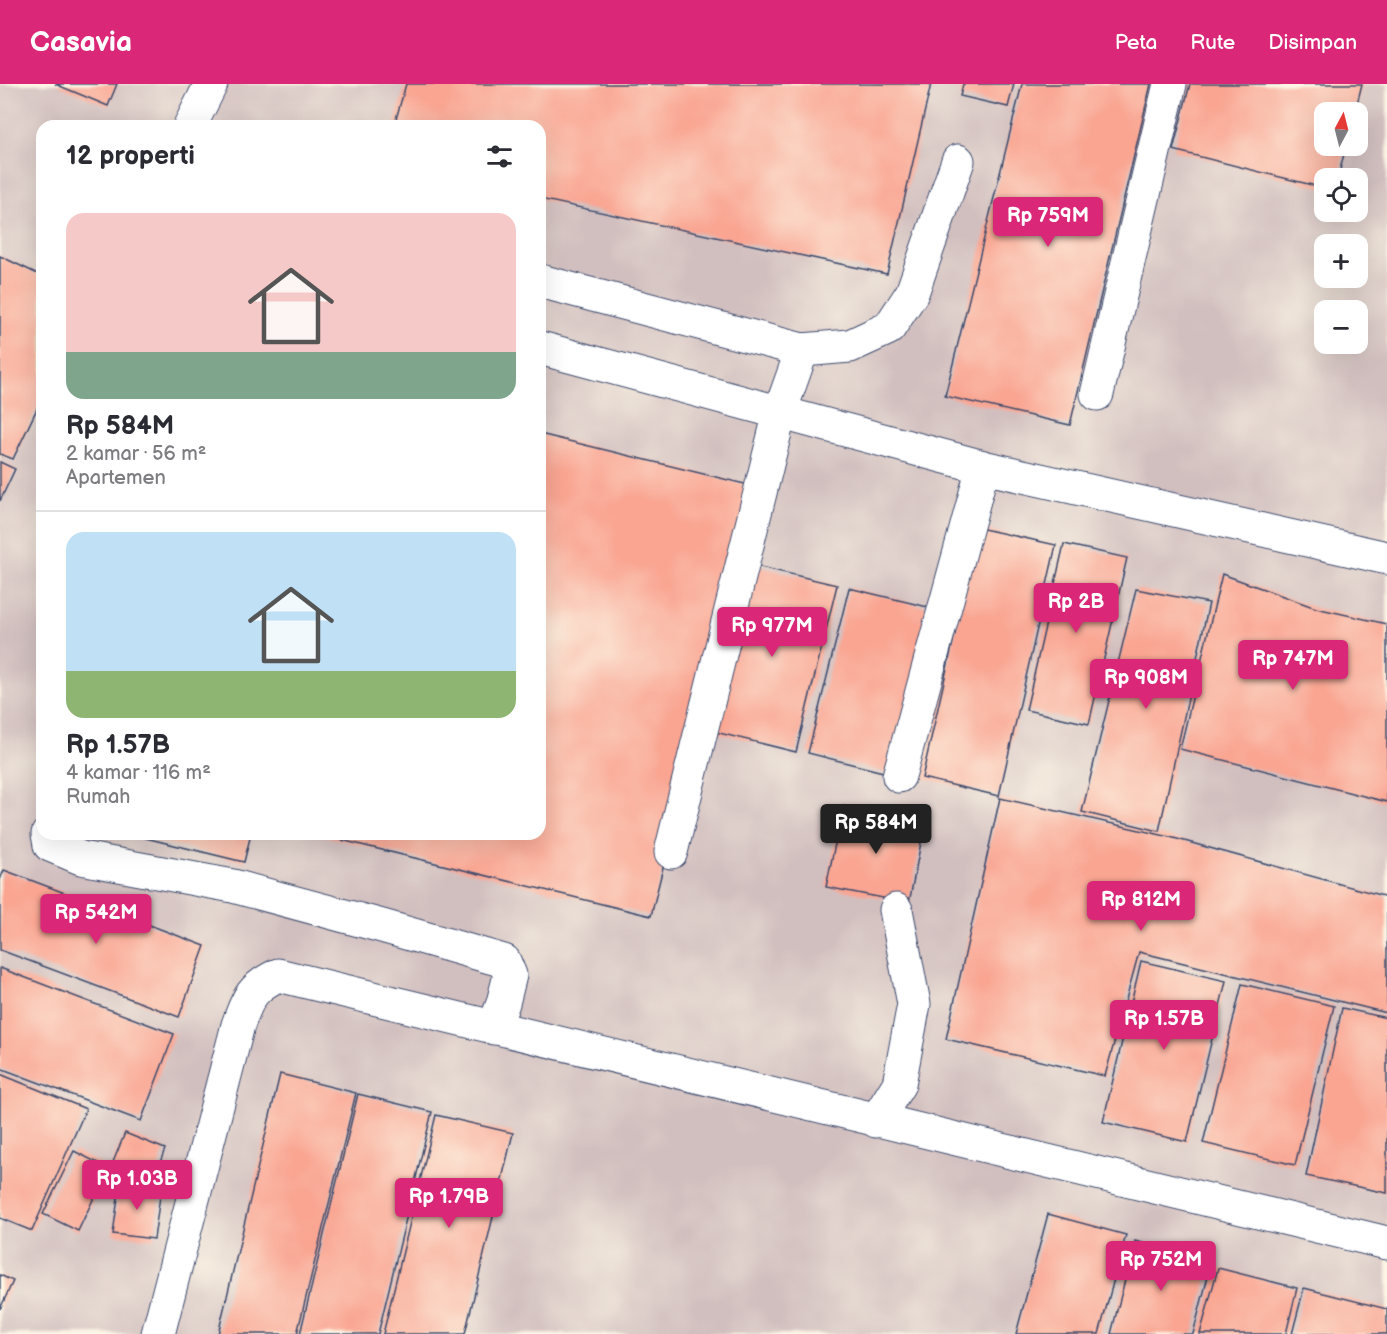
<!DOCTYPE html>
<html lang="id">
<head>
<meta charset="utf-8">
<style>
  body { margin:0; font-family:"Balsamiq Sans",sans-serif; background:#f7f7f7; color:#2b2b33; height:100vh; display:flex; flex-direction:column; font-size:22px; white-space:nowrap }
  * { box-sizing:border-box; margin:0 }
  p { font-size:20px; color:#7c7c81 }
  .icon { flex:none; width:33px; height:33px; fill:none; stroke:currentColor; stroke-width:2; stroke-linecap:round; stroke-linejoin:round }
  .map { position:relative; flex:1; overflow:hidden }
  .drawer { position:absolute; left:36px; top:36px; width:510px; height:720px; display:flex; flex-direction:column; background:#fff; border-radius:18px; box-shadow:0 6px 24px #0002 }
  .drawer>* { flex:none }
  .needle { width:39px; rotate:7deg }
  .fabs { position:absolute; left:1314px; top:18px; display:grid; gap:12px }
  .fabs a { display:grid; place-items:center; width:54px; height:54px; border-radius:12px; background:#fff; box-shadow:0 6px 24px #0002; font-size:30px }
  .price { position:absolute; translate:-50% -51px; padding:0 14px; border-radius:6px; background:#db2777; color:#fff; font-size:20px; line-height:39px; filter:drop-shadow(0 2px 3px #0008) }
  .price::after { content:''; position:absolute; left:50%; top:36px; width:18px; height:14px; margin-left:-9px; background:inherit; clip-path:polygon(0 0,100% 0,50% 100%) }
  .price.selected { background:#222; color:#fff }
  ul { padding:0; list-style:none }
  li { display:grid; align-content:center; gap:12px; height:318px; padding:0 30px }
  li+li { border-top:2px solid #e1e1e2 }
  li span { display:grid; place-items:center; height:186px; border-radius:18px; color:#555 }
  li>.icon { margin-inline-start:auto }
  span .icon { width:108px; height:108px; fill:#fffc; stroke-width:1 }
  li b { font-size:26px }
  h2 { display:flex; justify-content:space-between; align-items:center; height:72px; padding:0 30px; font-size:26px }
  header { display:flex; align-items:center; gap:36px; box-sizing:border-box; height:84px; padding:0 30px; background:#db2777; color:#fff }
  header strong { font-size:28px }
  nav { display:flex; gap:33px; margin-inline-start:auto; font-size:21px }
  .map>svg:first-child { display:block }
  .industrial { fill:#d1bfbf; fill-rule:evenodd }
  .building { fill:#f9a592 }
  .lines { fill:none; stroke-linecap:round; stroke-linejoin:round }
  .minor-casing { stroke:#3b496c; stroke-width:35 }
  .minor { stroke:#fff; stroke-width:33 }
</style>
</head>
<body>
<header>
<strong>Casavia</strong>
<nav><a>Peta</a><a>Rute</a><a>Disimpan</a></nav>
</header>
<div class="map">
<svg width="1387" height="1250" viewBox="0 0 1387 1250">
  <rect width="100%" height="100%" fill="#fcf5e5"/>
  <filter id="ink" filterUnits="userSpaceOnUse"><feTurbulence type="fractalNoise" baseFrequency=".0167" numOctaves="2"/><feDisplacementMap in="SourceGraphic" scale="12" xChannelSelector="R" yChannelSelector="G"/><feConvolveMatrix kernelMatrix="1 2 1 2 8 2 1 2 1" color-interpolation-filters="sRGB"/></filter>
  <filter id="wash" filterUnits="userSpaceOnUse"><feTurbulence type="fractalNoise" baseFrequency=".008" numOctaves="4" result="noise"/><feDisplacementMap in="SourceGraphic" scale="24" xChannelSelector="R" yChannelSelector="G"/><feGaussianBlur stdDeviation="1.35" result="paint"/><feColorMatrix in="noise" values="0 0 0 0 0 0 0 0 0 0 0 0 0 0 0 0 0 1.4 0 .05"/><feComposite in="paint" operator="in"/></filter>
  <g filter="url(#wash)">
    <rect width="100%" height="100%" fill="#efddbb"/>
    <path class="industrial" d="M0,0H1387V1250H0ZM1324,28H1358V62H1324ZM42,42H540V750H42ZM1324,94H1358V128H1324ZM1324,160H1358V194H1324ZM1324,226H1358V260H1324Z"/>
    <g id="blocks">
      <g class="building">
        <polygon points="55,0 117,0 108,22"/>
        <polygon points="406,0 931,0 887,190 540,115 540,42 394,42"/>
        <polygon points="963,0 1014,0 1008,23 960,12"/>
        <polygon points="1022,0 1151,0 1070,341 945,312"/>
        <polygon points="1190,0 1362,0 1355,28 1324,28 1324,62 1346,62 1338,94 1324,94 1324,104 1173,66"/>
        <polygon points="0,172 42,192 42,314 13,375 0,370"/>
        <polygon points="540,350 757,403 651,832 321,751 540,750"/>
        <polygon points="0,378 15,385 0,417"/>
        <polygon points="979,444 1056,461 999,712 922,694"/>
        <polygon points="1064,460 1127,474 1089,640 1026,626"/>
        <polygon points="748,480 837,501 796,668 707,646"/>
        <polygon points="1222,490 1316,524 1387,540 1387,718 1180,665"/>
        <polygon points="849,504 936,525 895,691 808,669"/>
        <polygon points="1136,505 1209,519 1159,747 1082,728"/>
        <polygon points="1000,714 1170,753 1387,813 1387,929 1139,868 1105,992 946,955"/>
        <polygon points="843,722 925,738 909,819 826,803"/>
        <polygon points="129,750 251,750 244,778"/>
        <polygon points="4,786 205,862 179,933 0,866 0,796"/>
        <polygon points="1141,877 1226,897 1187,1058 1103,1038"/>
        <polygon points="0,884 174,950 141,1037 0,984"/>
        <polygon points="1242,900 1334,922 1295,1081 1203,1059"/>
        <polygon points="1342,924 1387,934 1387,1109 1306,1092"/>
        <polygon points="0,990 86,1025 32,1147 0,1134"/>
        <polygon points="280,990 356,1009 297,1250 218,1250"/>
        <polygon points="358,1010 432,1028 378,1250 300,1250"/>
        <polygon points="436,1031 513,1049 465,1250 383,1250"/>
        <polygon points="125,1049 165,1065 152,1100 111,1083"/>
        <polygon points="74,1067 108,1084 78,1147 43,1130"/>
        <polygon points="120,1099 161,1105 154,1155 113,1150"/>
        <polygon points="1048,1130 1126,1151 1099,1250 1016,1250"/>
        <polygon points="1135,1157 1212,1177 1193,1250 1111,1250"/>
        <polygon points="1218,1184 1297,1204 1286,1250 1200,1250"/>
        <polygon points="0,1191 13,1197 0,1225"/>
        <polygon points="1304,1204 1387,1225 1387,1250 1292,1250"/>
      </g>
    </g>
  </g>
  <g filter="url(#ink)">
    <use href="#blocks" fill-opacity="0" stroke="#3b496c" stroke-width="1.5"/>
    <g class="lines">
      <g class="minor-casing">
        <g id="minor">
          <polyline points="190,42 211,0"/>
          <polyline points="540,197 802,266 780,328 671,768"/>
          <polyline points="540,264 983,383 1387,474"/>
          <polyline points="802,266 850,262 889,244 912,209 958,77"/>
          <polyline points="1097,310 1170,0"/>
          <polyline points="899,692 983,383"/>
          <polyline points="48,750 50,761 81,774 233,802 382,842 504,877 510,891 503,919 494,944"/>
          <polyline points="876,1037 899,1000 914,920 896,826"/>
          <path d="M158,1250L238,941C248,914 251,904 278,891L1387,1159"/>
        </g>
      </g>
      <use href="#minor" class="minor"/>
    </g>
  </g>
</svg>
<div class="fabs">
<a><svg class="needle" viewBox="-14 -14 28 28"><path d="M0-13l5 13h-10z" fill="#e53935"/><path d="M0 13l5-13h-10z" fill="#7c7c81"/></svg></a>
<a><svg class="icon" aria-label="locate" viewBox="0 0 24 24"><circle cx="12" cy="12" r="6"/><path d="M12 2v4M12 18v4M2 12h4M18 12h4"/></svg></a>
<a>+</a>
<a>−</a>
</div>
<b class="price" style="left:1048px;top:164px">Rp 759M</b>
<b class="price" style="left:1076px;top:550px">Rp 2B</b>
<b class="price" style="left:772px;top:574px">Rp 977M</b>
<b class="price" style="left:1293px;top:607px">Rp 747M</b>
<b class="price" style="left:1146px;top:626px">Rp 908M</b>
<b class="price selected" style="left:876px;top:771px">Rp 584M</b>
<b class="price" style="left:1141px;top:848px">Rp 812M</b>
<b class="price" style="left:96px;top:861px">Rp 542M</b>
<b class="price" style="left:1164px;top:967px">Rp 1.57B</b>
<b class="price" style="left:137px;top:1127px">Rp 1.03B</b>
<b class="price" style="left:449px;top:1145px">Rp 1.79B</b>
<b class="price" style="left:1161px;top:1208px">Rp 752M</b>
<section class="drawer">
<h2>12 properti<svg class="icon" aria-label="filters" viewBox="0 0 24 24"><path d="M4 7h16M4 17h16"/><circle cx="9" cy="7" r="2"/><circle cx="15" cy="17" r="2"/></svg></h2>
<ul>
<li><span style="background:linear-gradient(#f6c9c9 75%,#7fa58c 0)"><svg class="icon" aria-label="home" viewBox="0 0 24 24"><path d="M3 11l9-7 9 7M6 9v11h12V9"/></svg></span><div><b>Rp 584M</b><p>2 kamar · 56 m²</p><p>Apartemen</p></div></li>
<li><span style="background:linear-gradient(#bfe0f5 75%,#8fb573 0)"><svg class="icon" aria-label="home" viewBox="0 0 24 24"><path d="M3 11l9-7 9 7M6 9v11h12V9"/></svg></span><div><b>Rp 1.57B</b><p>4 kamar · 116 m²</p><p>Rumah</p></div></li>
</ul>
</section>
</div>
</body>
</html>
